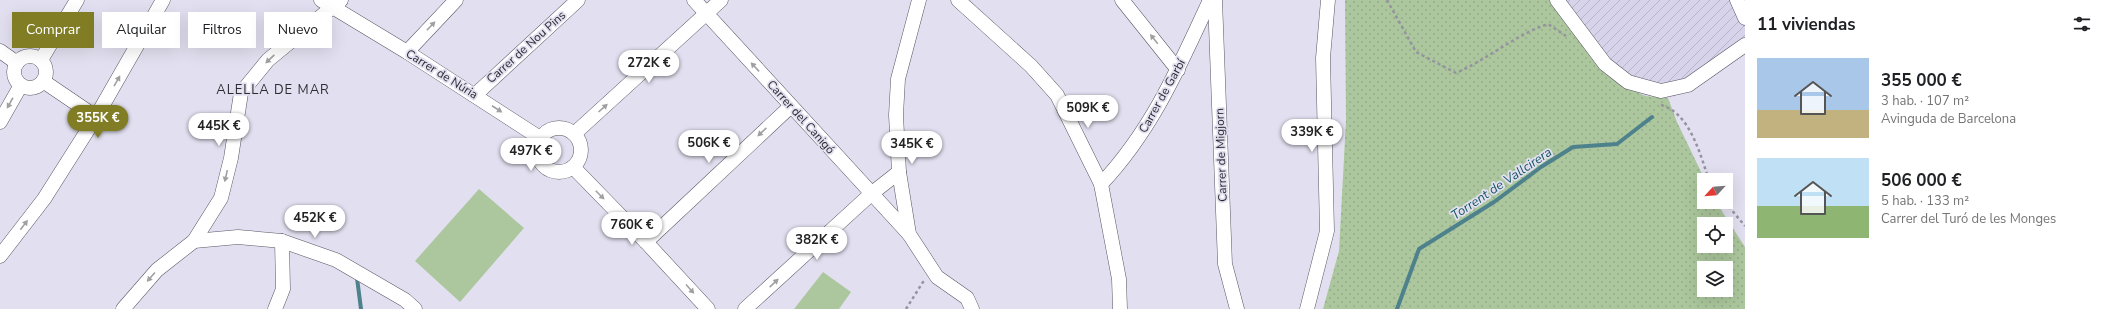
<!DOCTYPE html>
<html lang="es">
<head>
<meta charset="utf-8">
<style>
  body { margin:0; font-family:"Nunito Sans",sans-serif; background:#f2f2f2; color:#202124; height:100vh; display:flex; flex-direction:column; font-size:15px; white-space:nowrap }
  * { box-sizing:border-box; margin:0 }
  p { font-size:13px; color:#757577 }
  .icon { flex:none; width:22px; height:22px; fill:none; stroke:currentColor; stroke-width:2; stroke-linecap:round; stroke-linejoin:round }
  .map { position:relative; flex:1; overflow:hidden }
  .details { display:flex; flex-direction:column; background:#fff; width:360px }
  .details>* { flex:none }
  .top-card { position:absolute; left:12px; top:12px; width:380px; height:36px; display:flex; gap:8px }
  .needle { width:26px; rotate:244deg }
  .buttons { position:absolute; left:1697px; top:173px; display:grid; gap:8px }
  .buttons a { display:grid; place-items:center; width:36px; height:36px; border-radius:0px; background:#fff; box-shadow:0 4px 16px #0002; font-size:20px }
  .price { position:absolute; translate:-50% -34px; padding:0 9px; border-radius:14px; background:#fff; color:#222; font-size:13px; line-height:26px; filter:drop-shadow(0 1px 2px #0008) }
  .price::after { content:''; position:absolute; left:50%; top:24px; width:12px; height:9px; margin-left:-6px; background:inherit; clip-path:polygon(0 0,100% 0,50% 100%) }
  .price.on { background:#817d25; color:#fff }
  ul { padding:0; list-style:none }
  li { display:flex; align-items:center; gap:12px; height:100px; padding:0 12px }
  li span { display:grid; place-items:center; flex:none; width:112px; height:80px; border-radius:0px; color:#555 }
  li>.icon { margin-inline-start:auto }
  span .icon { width:48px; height:48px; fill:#fffc; stroke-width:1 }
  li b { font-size:17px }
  h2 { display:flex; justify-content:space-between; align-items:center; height:48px; padding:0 12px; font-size:17px }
  .tag { padding:0 14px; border-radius:0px; background:#fff; box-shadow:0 4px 16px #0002; font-size:14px; line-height:36px }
  .tag.on { background:#817d25; color:#fff }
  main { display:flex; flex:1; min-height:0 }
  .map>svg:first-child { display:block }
  .industrial { fill:url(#industrial-furrows) }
  .grass { fill:url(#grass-dots); fill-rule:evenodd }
  .garden { fill:#acc79d }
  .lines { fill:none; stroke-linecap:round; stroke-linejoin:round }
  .stream { stroke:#4d818c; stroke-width:4 }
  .minor-casing { stroke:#595764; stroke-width:15 }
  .path { stroke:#95939f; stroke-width:2.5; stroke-dasharray:3 3; stroke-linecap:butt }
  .minor { stroke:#fff; stroke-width:14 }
  .oneway { fill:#a0a0a2 }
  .labels { text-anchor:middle; stroke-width:3.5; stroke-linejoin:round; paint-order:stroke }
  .street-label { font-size:12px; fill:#2b2b30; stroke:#e2e0f0 }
  .neighbourhood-label { font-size:13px; letter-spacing:1px; fill:#2b2b30; stroke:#e2e0f0 }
  .water-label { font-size:13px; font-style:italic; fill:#185762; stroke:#e2e0f0 }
</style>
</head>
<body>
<main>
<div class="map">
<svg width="1745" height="309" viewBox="0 0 1745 309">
  <defs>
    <pattern id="industrial-furrows" width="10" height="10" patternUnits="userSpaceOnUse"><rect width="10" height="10" fill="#d6d3ea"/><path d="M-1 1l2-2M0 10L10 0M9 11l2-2" fill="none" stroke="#b8b5c9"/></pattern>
    <pattern id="grass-dots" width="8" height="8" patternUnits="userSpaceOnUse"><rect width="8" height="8" fill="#acc79d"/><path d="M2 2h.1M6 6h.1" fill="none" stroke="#94ab88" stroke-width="1.8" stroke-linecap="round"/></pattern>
  </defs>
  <rect width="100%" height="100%" fill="#e2e0f0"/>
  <polygon class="industrial" points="1549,0 1745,0 1745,54 1692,91 1668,98 1645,96 1615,81"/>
  <path class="grass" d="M1345,0H1549L1615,81L1645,96L1668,98L1677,122L1705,180L1704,202H1716L1745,247V309H1323L1339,251L1346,120ZM1704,224H1726V246H1704ZM1704,268H1726V290H1704Z"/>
  <g class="garden">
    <polygon points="479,189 524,228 460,302 415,261"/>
    <polygon points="823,272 851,292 839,309 794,309"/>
  </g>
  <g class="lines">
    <g class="stream">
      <polyline points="357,278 361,309"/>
      <polyline points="1397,309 1419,249 1494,202 1541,167 1573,147 1617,144 1652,117"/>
    </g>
    <g class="minor-casing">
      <g id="minor">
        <polyline points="321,0 407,52 540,138"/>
        <polyline points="694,0 909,234"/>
        <polyline points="919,0 898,79 896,115 899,172 909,234 937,277 967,298 972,309"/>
        <polyline points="958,0 1031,66 1057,95 1101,184 1119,279 1120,309"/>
        <polyline points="1122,0 1178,70"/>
        <polyline points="1215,0 1225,264 1237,309"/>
        <polyline points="1557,0 1605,64 1628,82 1661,91 1688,85 1745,45"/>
        <polyline points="1737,0 1745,18"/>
        <polyline points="0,51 17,63"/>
        <polyline points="407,52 456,0"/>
        <circle cx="30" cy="72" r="16"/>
        <polyline points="41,60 77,0"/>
        <polyline points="43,81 96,117"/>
        <polyline points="475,95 578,0"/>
        <polyline points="0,122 21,85"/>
        <circle cx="559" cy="150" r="22"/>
        <polyline points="574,134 721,0"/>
        <polyline points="573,167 646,242 708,309"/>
        <path d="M1101,184C1152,130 1179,67 1210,0"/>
        <polyline points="194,241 238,237 282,241 336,260 405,300 415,309"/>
        <polyline points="646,242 791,106"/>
        <polyline points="0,256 44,199 96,117 163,0"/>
        <polyline points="123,309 157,270 194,241 221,198 231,158 241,93 268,60 341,0"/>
        <polyline points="275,309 283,289 282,241"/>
        <polyline points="745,309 871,194 899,172"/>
        <polyline points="1307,309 1327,231 1323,58 1328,0"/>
      </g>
    </g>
    <g class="path">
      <path d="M1387,0L1416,52L1456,73C1488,59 1515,35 1548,24L1566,36"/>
      <path d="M1661,105C1690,113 1700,154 1709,180"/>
      <polyline points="1725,202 1745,226"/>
      <polyline points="906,309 923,282 925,281"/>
    </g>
    <use href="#minor" class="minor"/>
  </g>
  <defs><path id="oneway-solid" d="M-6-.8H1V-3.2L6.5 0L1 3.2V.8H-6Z"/></defs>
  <g class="oneway">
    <use href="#oneway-solid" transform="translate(431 26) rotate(-46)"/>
    <use href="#oneway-solid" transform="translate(1154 39) rotate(-129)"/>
    <use href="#oneway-solid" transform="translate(270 59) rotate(137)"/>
    <use href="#oneway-solid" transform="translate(755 67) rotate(-133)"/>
    <use href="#oneway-solid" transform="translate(117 81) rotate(-60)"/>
    <use href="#oneway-solid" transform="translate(10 103) rotate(119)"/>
    <use href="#oneway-solid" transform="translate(603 108) rotate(-42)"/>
    <use href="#oneway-solid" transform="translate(497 109) rotate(33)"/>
    <use href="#oneway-solid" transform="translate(762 132) rotate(137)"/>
    <use href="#oneway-solid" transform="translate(226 176) rotate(103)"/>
    <use href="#oneway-solid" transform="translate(600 195) rotate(45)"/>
    <use href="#oneway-solid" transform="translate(24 225) rotate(-53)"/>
    <use href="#oneway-solid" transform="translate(151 277) rotate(131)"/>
    <use href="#oneway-solid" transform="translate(774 283) rotate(-43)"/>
    <use href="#oneway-solid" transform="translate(690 289) rotate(48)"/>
  </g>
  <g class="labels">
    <g class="street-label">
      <text transform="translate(526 47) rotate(-42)" y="4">Carrer de Nou Pins</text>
      <text transform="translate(442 74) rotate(32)" y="4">Carrer de Núria</text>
      <text transform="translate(1162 96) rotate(-61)" y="4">Carrer de Garbí</text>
      <text transform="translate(801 117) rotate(48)" y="4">Carrer del Canigó</text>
      <text transform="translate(1221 155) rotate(-92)" y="4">Carrer de Migjorn</text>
    </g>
    <g class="neighbourhood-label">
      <text x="273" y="94">ALELLA DE MAR</text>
    </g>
    <g class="water-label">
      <text transform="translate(1501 183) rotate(-34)" y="5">Torrent de Vallcirera</text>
    </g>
  </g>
</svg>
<div class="buttons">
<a><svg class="needle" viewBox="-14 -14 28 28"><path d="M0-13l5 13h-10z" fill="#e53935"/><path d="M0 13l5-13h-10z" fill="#757577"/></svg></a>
<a><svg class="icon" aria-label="locate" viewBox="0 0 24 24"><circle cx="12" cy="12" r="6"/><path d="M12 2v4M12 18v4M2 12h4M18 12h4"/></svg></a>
<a><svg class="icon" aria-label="layers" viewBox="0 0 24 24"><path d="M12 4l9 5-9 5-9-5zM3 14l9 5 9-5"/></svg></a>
</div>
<b class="price" style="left:649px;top:84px">272K €</b>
<b class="price" style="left:1088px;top:129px">509K €</b>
<b class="price on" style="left:98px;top:139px">355K €</b>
<b class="price" style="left:219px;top:147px">445K €</b>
<b class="price" style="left:1312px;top:153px">339K €</b>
<b class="price" style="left:709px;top:164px">506K €</b>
<b class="price" style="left:912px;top:165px">345K €</b>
<b class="price" style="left:531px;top:172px">497K €</b>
<b class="price" style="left:315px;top:239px">452K €</b>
<b class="price" style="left:632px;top:246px">760K €</b>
<b class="price" style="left:817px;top:261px">382K €</b>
<div class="top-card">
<a class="tag on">Comprar</a>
<a class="tag">Alquilar</a>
<a class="tag">Filtros</a>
<a class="tag">Nuevo</a>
</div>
</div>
<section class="details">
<h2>11 viviendas<svg class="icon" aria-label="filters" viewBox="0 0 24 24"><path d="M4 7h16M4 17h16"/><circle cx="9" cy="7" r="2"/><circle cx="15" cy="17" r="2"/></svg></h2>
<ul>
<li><span style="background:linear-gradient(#a9c7e8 65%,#c2b280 0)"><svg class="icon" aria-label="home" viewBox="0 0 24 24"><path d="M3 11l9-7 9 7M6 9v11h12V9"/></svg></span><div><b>355 000 €</b><p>3 hab. · 107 m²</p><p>Avinguda de Barcelona</p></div></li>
<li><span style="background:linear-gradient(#bfe0f5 60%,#8fb573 0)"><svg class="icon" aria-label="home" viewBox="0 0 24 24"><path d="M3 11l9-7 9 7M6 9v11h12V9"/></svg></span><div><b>506 000 €</b><p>5 hab. · 133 m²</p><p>Carrer del Turó de les Monges</p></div></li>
</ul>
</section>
</main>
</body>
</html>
